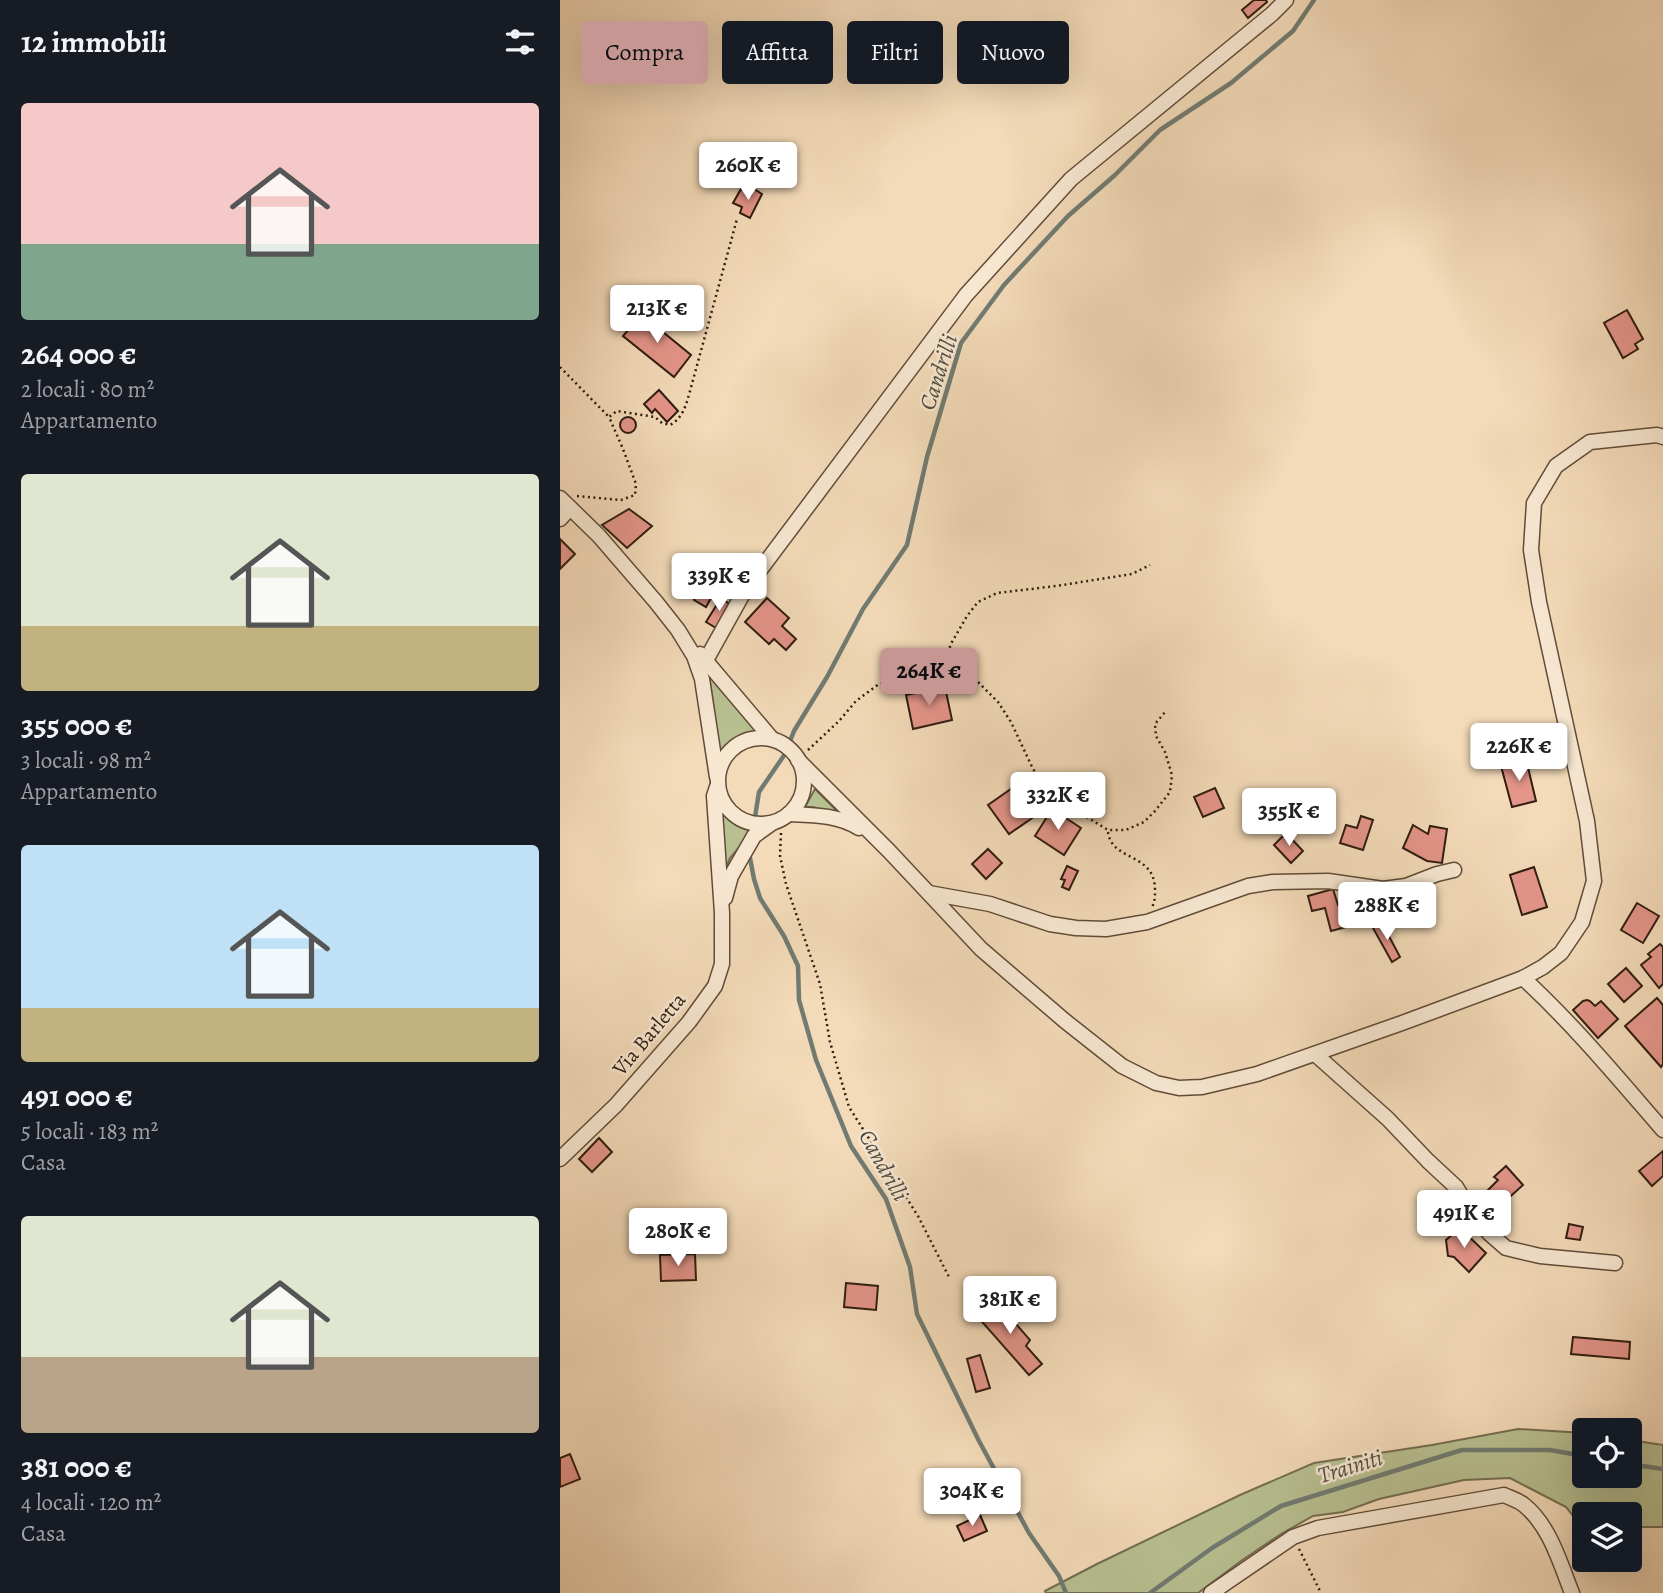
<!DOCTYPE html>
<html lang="it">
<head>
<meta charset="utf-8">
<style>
  body { margin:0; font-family:Alegreya,serif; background:#20242c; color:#f1f3f6; height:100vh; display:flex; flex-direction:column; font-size:26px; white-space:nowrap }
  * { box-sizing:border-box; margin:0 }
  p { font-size:23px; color:#9ea1a6 }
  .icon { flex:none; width:38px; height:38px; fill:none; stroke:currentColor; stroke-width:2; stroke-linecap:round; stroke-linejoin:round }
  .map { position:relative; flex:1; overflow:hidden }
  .drawer { display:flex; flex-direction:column; background:#171b24; width:560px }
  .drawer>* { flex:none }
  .guide { position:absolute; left:21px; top:21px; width:665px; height:63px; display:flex; gap:14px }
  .tools { position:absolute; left:1012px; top:1418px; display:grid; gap:14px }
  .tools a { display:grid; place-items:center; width:70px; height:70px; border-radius:7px; background:#171b24; box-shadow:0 7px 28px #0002; font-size:35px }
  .price { position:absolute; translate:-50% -60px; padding:0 16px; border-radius:7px; background:#fff; color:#222; font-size:23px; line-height:46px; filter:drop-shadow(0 2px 4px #0008) }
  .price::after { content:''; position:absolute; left:50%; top:42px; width:21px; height:16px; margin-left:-10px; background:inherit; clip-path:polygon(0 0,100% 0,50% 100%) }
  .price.current { background:#c59692; color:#111 }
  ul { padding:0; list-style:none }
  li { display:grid; align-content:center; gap:14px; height:371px; padding:0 21px }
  li span { display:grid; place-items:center; height:217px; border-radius:7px; color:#555 }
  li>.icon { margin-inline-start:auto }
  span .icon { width:126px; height:126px; fill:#fffc; stroke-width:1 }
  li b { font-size:30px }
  h2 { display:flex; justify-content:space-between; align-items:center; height:84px; padding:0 21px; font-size:30px }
  .chip { padding:0 24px; border-radius:7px; background:#171b24; box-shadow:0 7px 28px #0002; font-size:24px; line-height:63px }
  .chip.current { background:#c59692; color:#111 }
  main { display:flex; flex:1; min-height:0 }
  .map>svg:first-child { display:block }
  .green { fill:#b8c091; stroke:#746e50; stroke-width:2 }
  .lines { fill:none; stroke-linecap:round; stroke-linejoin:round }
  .stream { stroke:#717b72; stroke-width:4.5 }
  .building { fill:#e4958a; stroke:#301d0f; stroke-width:2 }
  .minor-casing { stroke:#614c39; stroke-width:17 }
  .path { stroke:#301d0f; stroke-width:2.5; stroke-dasharray:2 3.5; stroke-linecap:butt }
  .minor { stroke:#f7e7d1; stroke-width:14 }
  .labels { text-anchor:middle; stroke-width:5; stroke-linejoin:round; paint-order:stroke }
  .street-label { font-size:21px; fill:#301d0f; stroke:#f7e7d1 }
  .water-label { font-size:23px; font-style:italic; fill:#504c41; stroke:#f7e7d1 }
</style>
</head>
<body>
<main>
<section class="drawer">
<h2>12 immobili<svg class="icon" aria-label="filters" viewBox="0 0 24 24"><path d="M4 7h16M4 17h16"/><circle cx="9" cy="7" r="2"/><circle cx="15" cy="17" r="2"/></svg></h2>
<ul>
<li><span style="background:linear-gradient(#f6c9c9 65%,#7fa58c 0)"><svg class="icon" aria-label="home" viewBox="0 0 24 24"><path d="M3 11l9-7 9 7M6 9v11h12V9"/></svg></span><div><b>264 000 €</b><p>2 locali · 80 m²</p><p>Appartamento</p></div></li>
<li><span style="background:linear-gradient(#dfe7d0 70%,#c2b280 0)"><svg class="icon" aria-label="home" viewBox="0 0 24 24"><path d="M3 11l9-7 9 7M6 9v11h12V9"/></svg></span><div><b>355 000 €</b><p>3 locali · 98 m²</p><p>Appartamento</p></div></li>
<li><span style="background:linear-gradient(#bfe0f5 75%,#c2b280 0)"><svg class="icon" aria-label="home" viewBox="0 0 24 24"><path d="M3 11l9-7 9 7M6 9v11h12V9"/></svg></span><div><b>491 000 €</b><p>5 locali · 183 m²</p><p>Casa</p></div></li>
<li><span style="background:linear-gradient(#dfe7d0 65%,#b9a48a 0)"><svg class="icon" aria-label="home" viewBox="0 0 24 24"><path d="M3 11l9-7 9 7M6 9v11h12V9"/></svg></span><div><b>381 000 €</b><p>4 locali · 120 m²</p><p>Casa</p></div></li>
</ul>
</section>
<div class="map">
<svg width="1103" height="1593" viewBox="0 0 1103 1593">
  <rect width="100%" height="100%" fill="#f3dab8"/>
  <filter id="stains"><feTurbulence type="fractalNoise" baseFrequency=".00286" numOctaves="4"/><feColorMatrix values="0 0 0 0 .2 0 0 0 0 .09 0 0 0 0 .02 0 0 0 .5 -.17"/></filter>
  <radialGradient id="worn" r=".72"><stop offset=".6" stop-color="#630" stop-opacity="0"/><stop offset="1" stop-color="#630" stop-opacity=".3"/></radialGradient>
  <g class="green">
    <path d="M148,667L200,732C182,732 173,742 161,753H157L156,726Z"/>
    <polygon points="255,789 277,811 276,814 253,807 245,807"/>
    <polygon points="160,806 176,824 193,831 170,858 162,877"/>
    <polygon points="958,1429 1024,1433 1024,1475 1069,1475 1069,1440 1103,1445 1103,1527 1069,1527 1069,1514 1024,1514 1024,1530 1006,1507 950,1478 904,1480 819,1499 783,1512 753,1516 721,1534 681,1561 638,1593 486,1593 485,1591 537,1564 680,1495 754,1463 872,1445"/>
  </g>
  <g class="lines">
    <g class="stream">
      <polyline points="195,817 199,792 225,754 234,731 267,677 303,609 347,545 367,457 401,343 444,285 508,216 555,175 600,130 671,83 733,31 754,0"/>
      <polyline points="190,858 194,879 200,898 224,936 238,966 239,1000 256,1060 291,1146 326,1199 350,1267 357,1314 419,1441 469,1533 499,1576 506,1593"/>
      <polyline points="1069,1464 1103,1469"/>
      <polyline points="590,1593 652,1548 721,1506 902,1450 990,1450 1024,1456"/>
    </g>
  </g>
  <g class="building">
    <polygon points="694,0 706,0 707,2 688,18 682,10"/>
    <polygon points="181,189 191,195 194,189 202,194 190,218 180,213 182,207 173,203"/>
    <polygon points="1067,310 1083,339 1075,344 1078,349 1063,358 1044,323"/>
    <polygon points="81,314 131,355 114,377 63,336"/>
    <polygon points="99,390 118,411 107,422 95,409 92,413 84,404"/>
    <circle cx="68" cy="425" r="8"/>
    <polygon points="69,509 92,526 67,548 42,525"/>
    <polygon points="0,539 15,554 0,569"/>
    <polygon points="154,567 182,584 174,597 157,587 146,607 134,600"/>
    <polygon points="161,598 171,605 156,628 146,622"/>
    <polygon points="207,598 229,618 222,626 236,639 226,650 214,639 209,644 185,622"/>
    <polygon points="385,687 392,720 353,729 346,695"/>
    <polygon points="966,759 976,801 952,807 941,766"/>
    <polygon points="458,784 478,814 449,834 428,805"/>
    <polygon points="655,788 664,808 643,817 634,797"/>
    <polygon points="492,809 521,828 504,855 475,836"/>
    <polygon points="801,816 813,820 803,850 780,843 786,825 797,828"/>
    <polygon points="853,825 868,834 870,826 887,829 882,863 867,861 843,848"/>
    <polygon points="726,833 743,851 731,863 714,845"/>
    <polygon points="428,849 442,863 426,879 412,864"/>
    <polygon points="507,866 518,871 509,890 502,887 505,880 501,879"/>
    <polygon points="974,867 987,907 962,915 950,875"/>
    <polygon points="773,889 778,905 794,901 797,914 788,917 790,926 771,931 765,908 752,911 748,896"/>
    <polygon points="1077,903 1099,916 1083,943 1061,930"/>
    <polygon points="822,923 840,957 832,962 813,928"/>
    <polygon points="1100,944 1103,947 1103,984 1099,988 1081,965 1091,957 1088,954"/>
    <polygon points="1066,968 1082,986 1064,1002 1048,984"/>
    <polygon points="1097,998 1103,1005 1103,1064 1101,1067 1065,1026"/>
    <polygon points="1027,1000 1030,1001 1035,1006 1041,1001 1058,1019 1038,1038 1013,1010 1023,1001"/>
    <polygon points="39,1138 52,1152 32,1172 19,1159"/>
    <polygon points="1103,1151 1103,1176 1092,1186 1079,1171"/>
    <polygon points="946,1166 963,1185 942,1204 928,1190 938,1180 934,1177"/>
    <polygon points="1009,1224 1023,1227 1020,1240 1006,1238"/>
    <polygon points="900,1228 926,1253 909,1272 894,1257 888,1256 886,1240"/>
    <polygon points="135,1254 136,1280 101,1281 100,1255"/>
    <polygon points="286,1283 318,1286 316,1310 284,1307"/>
    <polygon points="435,1300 470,1340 466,1346 482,1364 469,1375 417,1316"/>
    <polygon points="1013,1337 1070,1342 1069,1359 1011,1354"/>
    <polygon points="420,1355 430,1388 416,1392 407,1359"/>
    <polygon points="10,1454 20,1479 0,1487 0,1458"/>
    <polygon points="420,1515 427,1531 404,1541 397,1526"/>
  </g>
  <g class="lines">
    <g class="minor-casing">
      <g id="minor">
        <polyline points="0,498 39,536 96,602 118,630 134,656 142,679 157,777"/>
        <polyline points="0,519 10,508"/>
        <polyline points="140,654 212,739"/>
        <polyline points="146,660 185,590 406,295 511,179 712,14 726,0"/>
        <circle cx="201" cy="781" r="43"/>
        <polyline points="238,760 329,851 421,949 505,1021 562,1066 596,1083 619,1088 642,1087 697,1074 842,1023 963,978 983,967 1001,953 1022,922 1034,881 1027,821 979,602 971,550 974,503 996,466 1030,442 1097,435 1103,437"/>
        <path d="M229,814C254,815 278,815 299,828"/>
        <polyline points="369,893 430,904 490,924 516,928 546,929 587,922 688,886 713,882 768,881 823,889 846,886 877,874 894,870"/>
        <polyline points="165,898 171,876 194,836 212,823"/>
        <path d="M963,978C1015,1026 1057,1077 1103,1130"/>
        <polyline points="755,1054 828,1119 868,1161 896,1187 913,1215 930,1234 946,1248 980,1256 1055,1263"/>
        <polyline points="0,1159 56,1105 129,1022 155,986 162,964 162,913 154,796 157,787"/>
        <path d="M651,1593L733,1537L758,1528L944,1495C950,1498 958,1500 964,1505C990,1526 1000,1563 1012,1593"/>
      </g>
    </g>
    <g class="path">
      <polyline points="0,367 49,417"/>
      <path d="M17,496L61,500L75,495L76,484L63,449L49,417L57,411L95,417L102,423L110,425C123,418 126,405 130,391L177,219"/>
      <polyline points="381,668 392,642 407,616 418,602 437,593 496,586 572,574 590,565"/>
      <polyline points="248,750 279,721 296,701 319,684 384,667 407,671 438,702 451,722 473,769 484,783 525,816 548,830 566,830 584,822 595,811 610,792 612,775 605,752 596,736 595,724 606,711"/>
      <path d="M548,832C552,862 595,852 595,890C595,897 595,901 592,907"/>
      <polyline points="221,833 220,856 226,884 260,984 270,1042 289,1107 358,1216 390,1279"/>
      <polyline points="739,1549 761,1593"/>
    </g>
    <use href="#minor" class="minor"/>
  </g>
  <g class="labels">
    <g class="street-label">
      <text transform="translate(89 1034) rotate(-50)" y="7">Via Barletta</text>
    </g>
    <g class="water-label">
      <text transform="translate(378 372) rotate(-72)" y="8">Candrilli</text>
      <text transform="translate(324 1165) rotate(61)" y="8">Candrilli</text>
      <text transform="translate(790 1466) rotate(-17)" y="8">Trainiti</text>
    </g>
  </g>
  <rect width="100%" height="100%" filter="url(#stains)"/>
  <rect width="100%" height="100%" fill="url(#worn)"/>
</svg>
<div class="tools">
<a><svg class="icon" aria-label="locate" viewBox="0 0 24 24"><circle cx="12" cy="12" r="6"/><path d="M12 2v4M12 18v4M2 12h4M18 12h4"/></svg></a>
<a><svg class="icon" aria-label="layers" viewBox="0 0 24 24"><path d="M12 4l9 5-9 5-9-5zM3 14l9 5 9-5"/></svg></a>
</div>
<b class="price" style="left:188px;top:202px">260K €</b>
<b class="price" style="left:97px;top:345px">213K €</b>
<b class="price" style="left:159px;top:613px">339K €</b>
<b class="price current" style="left:369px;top:708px">264K €</b>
<b class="price" style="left:959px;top:783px">226K €</b>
<b class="price" style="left:498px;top:832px">332K €</b>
<b class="price" style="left:729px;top:848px">355K €</b>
<b class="price" style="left:827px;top:942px">288K €</b>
<b class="price" style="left:904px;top:1250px">491K €</b>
<b class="price" style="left:118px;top:1268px">280K €</b>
<b class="price" style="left:450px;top:1336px">381K €</b>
<b class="price" style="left:412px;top:1528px">304K €</b>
<div class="guide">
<a class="chip current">Compra</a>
<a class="chip">Affitta</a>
<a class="chip">Filtri</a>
<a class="chip">Nuovo</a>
</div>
</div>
</main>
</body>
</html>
